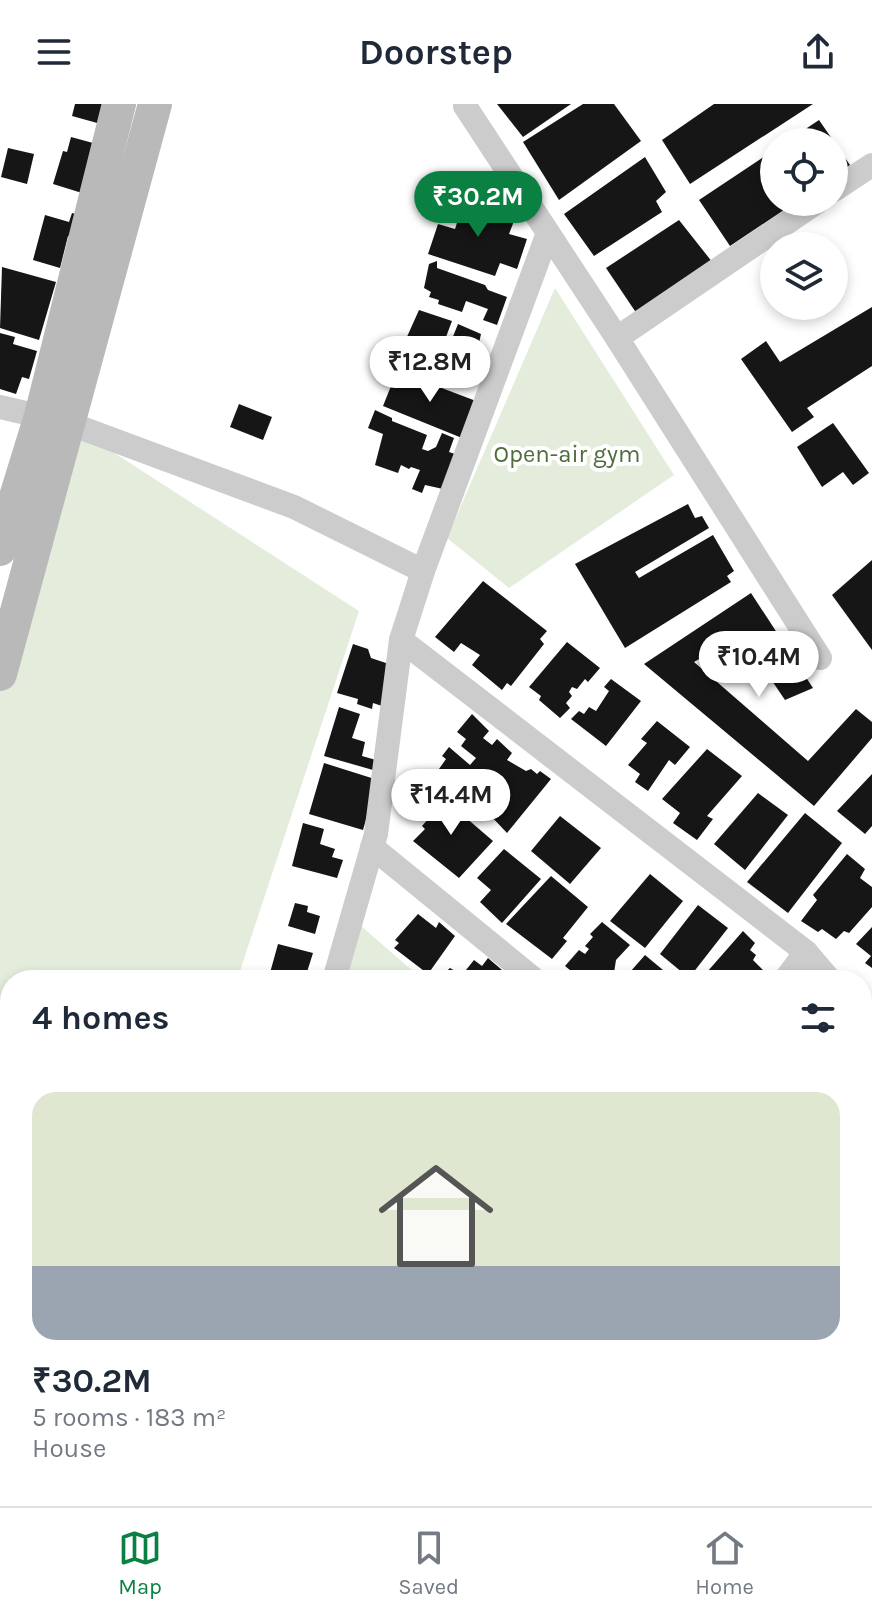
<!DOCTYPE html>
<html lang="en">
<head>
<meta charset="utf-8">
<style>
  body { margin:0; font-family:Karla,sans-serif; background:#f6f6f7; color:#1f2937; height:100vh; display:flex; flex-direction:column; font-size:30px; white-space:nowrap }
  * { box-sizing:border-box; margin:0 }
  p { font-size:26px; color:#747a83 }
  .icon { flex:none; width:44px; height:44px; fill:none; stroke:currentColor; stroke-width:2; stroke-linecap:round; stroke-linejoin:round }
  .map { position:relative; flex:1; overflow:hidden }
  .details { position:absolute; left:0px; top:866px; width:872px; height:536px; display:flex; flex-direction:column; background:#fff; border-radius:32px 32px 0 0; box-shadow:0 4px 12px #0003 }
  .details>* { flex:none }
  .buttons { position:absolute; left:760px; top:24px; display:grid; gap:16px }
  .buttons a { display:grid; place-items:center; width:88px; height:88px; border-radius:50%; background:#fff; box-shadow:0 4px 12px #0003; font-size:40px }
  .price { position:absolute; translate:-50% -68px; padding:0 18px; border-radius:28px; background:#fff; color:#222; font-size:26px; line-height:52px; filter:drop-shadow(0 2px 4px #0008) }
  .price::after { content:''; position:absolute; left:50%; top:48px; width:24px; height:18px; margin-left:-12px; background:inherit; clip-path:polygon(0 0,100% 0,50% 100%) }
  .price.selected { background:#0b8043; color:#fff }
  ul { padding:0; list-style:none }
  li { display:grid; align-content:center; gap:16px; height:424px; padding:0 32px }
  li+li { border-top:2px solid #e0e1e3 }
  li span { display:grid; place-items:center; height:248px; border-radius:24px; color:#555 }
  li>.icon { margin-inline-start:auto }
  span .icon { width:144px; height:144px; fill:#fffc; stroke-width:1 }
  li b { font-size:34px }
  h2 { display:flex; justify-content:space-between; align-items:center; height:96px; padding:0 32px; font-size:34px }
  header { display:flex; justify-content:space-between; align-items:center; height:104px; padding:0 32px; background:#fff; font-size:36px; font-weight:700 }
  .menu { display:flex; justify-content:space-around; align-items:center; height:112px; border-top:2px solid #e0e1e3; background:#fff; font-size:22px; color:#747a83 }
  .menu a { display:grid; justify-items:center; gap:4px }
  .menu .selected { color:#0b8043 }
  .map>svg:first-child { display:block }
  .green { fill:#e4eddc }
  .building { fill:#161616 }
  .lines { fill:none; stroke-linecap:round; stroke-linejoin:round }
  .street { stroke:#ccc; stroke-width:24 }
  .secondary { stroke:#b9b9b9; stroke-width:34 }
  .labels { text-anchor:middle; stroke-width:8; stroke-linejoin:round; paint-order:stroke }
  .park-label { font-size:24px; fill:#4e6d3a; stroke:#fff }
</style>
</head>
<body>
<header><svg class="icon" aria-label="menu" viewBox="0 0 24 24"><path d="M4 6h16M4 12h16M4 18h16"/></svg>Doorstep<svg class="icon" aria-label="share" viewBox="0 0 24 24"><path d="M12 15V3M7 8l5-5 5 5M5 13v7h14v-7"/></svg></header>
<div class="map">
<svg width="872" height="1402" viewBox="0 0 872 1402">
  <rect width="100%" height="100%" fill="#fff"/>
  <g class="green">
    <polygon points="555,184 674,371 509,484 447,434"/>
    <polygon points="68,319 359,507 237,876 10,876 10,1051 0,1047 0,570"/>
    <polygon points="352,814 423,876 334,876"/>
  </g>
  <g class="building">
    <polygon points="75,0 114,0 108,22 72,12"/>
    <polygon points="497,0 571,0 523,33"/>
    <polygon points="583,0 614,0 641,37 559,96 523,38"/>
    <polygon points="714,0 813,0 690,80 662,36"/>
    <polygon points="819,16 850,61 834,72 834,38 786,38"/>
    <polygon points="71,33 93,39 82,89 53,80 63,47 67,48"/>
    <polygon points="8,44 34,50 27,80 1,73"/>
    <polygon points="774,46 774,98 796,98 730,142 699,96"/>
    <polygon points="645,53 666,88 656,97 662,108 594,152 564,110"/>
    <polygon points="468,85 484,90 478,105 514,117 509,130 527,135 517,165 500,159 495,172 428,150 438,120 455,125"/>
    <polygon points="72,109 88,113 82,136 68,132 60,164 33,156 45,111 69,118"/>
    <polygon points="679,116 713,159 639,213 606,164"/>
    <polygon points="437,157 437,164 485,181 488,186 507,193 497,221 483,216 488,205 466,197 462,208 438,200 439,196 429,193 431,188 424,184 429,160"/>
    <polygon points="2,163 56,178 39,236 0,224"/>
    <polygon points="872,203 872,262 807,304 814,313 792,328 741,255 766,237 780,258"/>
    <polygon points="419,206 452,217 446,233 452,235 458,220 481,230 474,261 469,259 465,270 443,261 447,251 439,248 435,256 416,249 420,240 406,235"/>
    <polygon points="0,229 15,233 13,240 37,247 29,275 22,273 16,290 0,285"/>
    <polygon points="397,267 476,297 462,334 383,302"/>
    <polygon points="239,300 272,313 263,336 230,323"/>
    <polygon points="375,306 392,314 392,317 427,331 422,345 428,347 436,343 442,329 454,334 449,348 455,350 443,385 425,381 422,389 412,385 420,366 411,363 409,365 401,361 398,369 375,361 383,330 368,324"/>
    <polygon points="833,319 869,369 853,381 843,368 822,383 797,343"/>
    <polygon points="688,400 695,414 702,412 709,424 635,468 639,474 713,431 734,467 727,472 731,478 625,544 575,460"/>
    <polygon points="872,456 872,546 832,491"/>
    <polygon points="483,477 547,527 540,535 544,540 511,582 507,579 502,586 472,561 480,551 461,539 454,548 435,533"/>
    <polygon points="751,489 813,584 785,596 741,531 694,558 808,657 856,605 872,618 872,634 814,702 644,560"/>
    <polygon points="567,538 600,564 588,578 585,575 577,585 572,583 569,588 572,592 566,599 570,604 560,614 539,596 541,592 529,583"/>
    <polygon points="353,540 368,545 371,554 392,561 385,603 373,599 372,605 357,600 358,595 337,589"/>
    <polygon points="611,575 641,597 606,642 571,615 579,607 584,610 589,603 596,607 609,587 604,583"/>
    <polygon points="339,603 360,610 352,634 365,638 362,652 376,656 373,666 324,652"/>
    <polygon points="472,610 489,627 483,634 492,641 497,635 512,649 507,656 526,667 531,665 537,670 540,667 551,675 507,729 489,710 493,706 439,665 446,655 442,652 449,643 470,661 476,654 461,642 466,635 457,628"/>
    <polygon points="657,617 690,643 675,661 669,656 648,687 635,678 640,670 628,661 647,639 641,635"/>
    <polygon points="707,645 742,672 707,712 713,715 697,736 673,719 680,709 662,695"/>
    <polygon points="324,659 381,677 373,691 363,726 309,710"/>
    <polygon points="872,670 872,722 865,730 837,707"/>
    <polygon points="436,688 493,737 459,774 413,737 425,725 422,722 429,714 425,710 432,702 428,698"/>
    <polygon points="758,689 788,711 745,766 714,740"/>
    <polygon points="805,709 842,739 788,809 747,778"/>
    <polygon points="560,712 601,744 570,780 531,747"/>
    <polygon points="303,719 324,725 320,740 335,745 332,753 343,756 337,774 292,762"/>
    <polygon points="504,745 541,775 502,819 480,798 491,786 477,774"/>
    <polygon points="847,750 865,765 860,774 872,783 872,803 849,829 844,827 836,835 822,825 818,828 801,817 817,796 813,791"/>
    <polygon points="650,770 683,797 645,844 610,817"/>
    <polygon points="551,772 588,803 563,834 567,837 552,855 506,820"/>
    <polygon points="295,799 308,802 307,808 320,812 315,830 288,822"/>
    <polygon points="698,801 728,824 689,874 660,850"/>
    <polygon points="418,810 436,824 439,818 455,832 428,870 394,844 399,839 395,836"/>
    <polygon points="602,818 630,841 616,856 614,869 608,876 582,876 565,862 579,846 585,850 589,845 585,842 593,833 590,830"/>
    <polygon points="872,823 872,864 865,859 871,852 856,840"/>
    <polygon points="743,827 755,839 750,846 756,851 753,856 765,868 759,876 700,876"/>
    <polygon points="278,840 313,849 307,868 312,870 310,876 268,876"/>
    <polygon points="645,851 675,876 623,876"/>
    <polygon points="488,854 509,872 506,876 444,876 440,873 450,864 462,871 474,856 482,862"/>
    <polygon points="862,972 872,980 872,1048 862,1040"/>
    <polygon points="867,1143 872,1147 872,1184 862,1178 862,1150"/>
    <polygon points="862,1189 872,1197 872,1225 862,1218"/>
    <polygon points="872,1283 872,1323 862,1313 862,1294"/>
    <polygon points="10,1325 10,1343 0,1353 0,1329 5,1332"/>
    <polygon points="862,1335 872,1343 872,1402 868,1402 857,1392 862,1392"/>
    <polygon points="13,1392 48,1392 39,1402 25,1402"/>
    <polygon points="72,1392 121,1392 113,1402 63,1402"/>
    <polygon points="244,1392 271,1392 261,1402 254,1402"/>
    <polygon points="438,1392 457,1392 471,1402 429,1402"/>
    <polygon points="534,1392 599,1392 608,1399 606,1402 535,1402 538,1397"/>
    <polygon points="675,1392 723,1392 736,1402 687,1402"/>
    <polygon points="787,1392 849,1392 862,1402 789,1402 783,1397"/>
  </g>
  <g class="lines">
    <g class="street">
      <polyline points="465,2 617,234 817,98"/>
      <polyline points="834,86 872,61"/>
      <polyline points="617,234 820,554"/>
      <polyline points="0,303 68,319 294,403 423,467"/>
      <polyline points="401,536 423,467 548,129"/>
      <polyline points="372,743 535,876"/>
      <polyline points="334,876 376,730 401,536 806,848 830,876"/>
      <polyline points="785,876 806,848"/>
      <polyline points="862,912 872,924"/>
      <polyline points="862,1094 872,1081"/>
      <polyline points="0,1232 10,1241"/>
      <polyline points="177,1392 188,1402"/>
      <polyline points="388,1402 396,1392"/>
      <polyline points="625,1402 632,1392"/>
    </g>
    <g class="secondary">
      <polyline points="0,445 41,312 119,0"/>
      <polyline points="0,570 155,0"/>
    </g>
  </g>
  <g class="labels">
    <g class="park-label">
      <text x="567" y="358">Open-air gym</text>
    </g>
  </g>
</svg>
<div class="buttons">
<a><svg class="icon" aria-label="locate" viewBox="0 0 24 24"><circle cx="12" cy="12" r="6"/><path d="M12 2v4M12 18v4M2 12h4M18 12h4"/></svg></a>
<a><svg class="icon" aria-label="layers" viewBox="0 0 24 24"><path d="M12 4l9 5-9 5-9-5zM3 14l9 5 9-5"/></svg></a>
</div>
<b class="price selected" style="left:478px;top:135px">₹30.2M</b>
<b class="price" style="left:430px;top:300px">₹12.8M</b>
<b class="price" style="left:759px;top:595px">₹10.4M</b>
<b class="price" style="left:451px;top:733px">₹14.4M</b>
<section class="details">
<h2>4 homes<svg class="icon" aria-label="filters" viewBox="0 0 24 24"><path d="M4 7h16M4 17h16"/><circle cx="9" cy="7" r="2"/><circle cx="15" cy="17" r="2"/></svg></h2>
<ul>
<li><span style="background:linear-gradient(#dfe7d0 70%,#9aa5b1 0)"><svg class="icon" aria-label="home" viewBox="0 0 24 24"><path d="M3 11l9-7 9 7M6 9v11h12V9"/></svg></span><div><b>₹30.2M</b><p>5 rooms · 183 m²</p><p>House</p></div></li>
</ul>
</section>
</div>
<nav class="menu">
<a class="selected"><svg class="icon" aria-label="map" viewBox="0 0 24 24"><path d="M3 6l6-2 6 2 6-2v14l-6 2-6-2-6 2zM9 4v14M15 6v14"/></svg>Map</a>
<a><svg class="icon" aria-label="saved" viewBox="0 0 24 24"><path d="M7 4h10v16l-5-4-5 4z"/></svg>Saved</a>
<a><svg class="icon" aria-label="home" viewBox="0 0 24 24"><path d="M3 11l9-7 9 7M6 9v11h12V9"/></svg>Home</a>
</nav>
</body>
</html>
